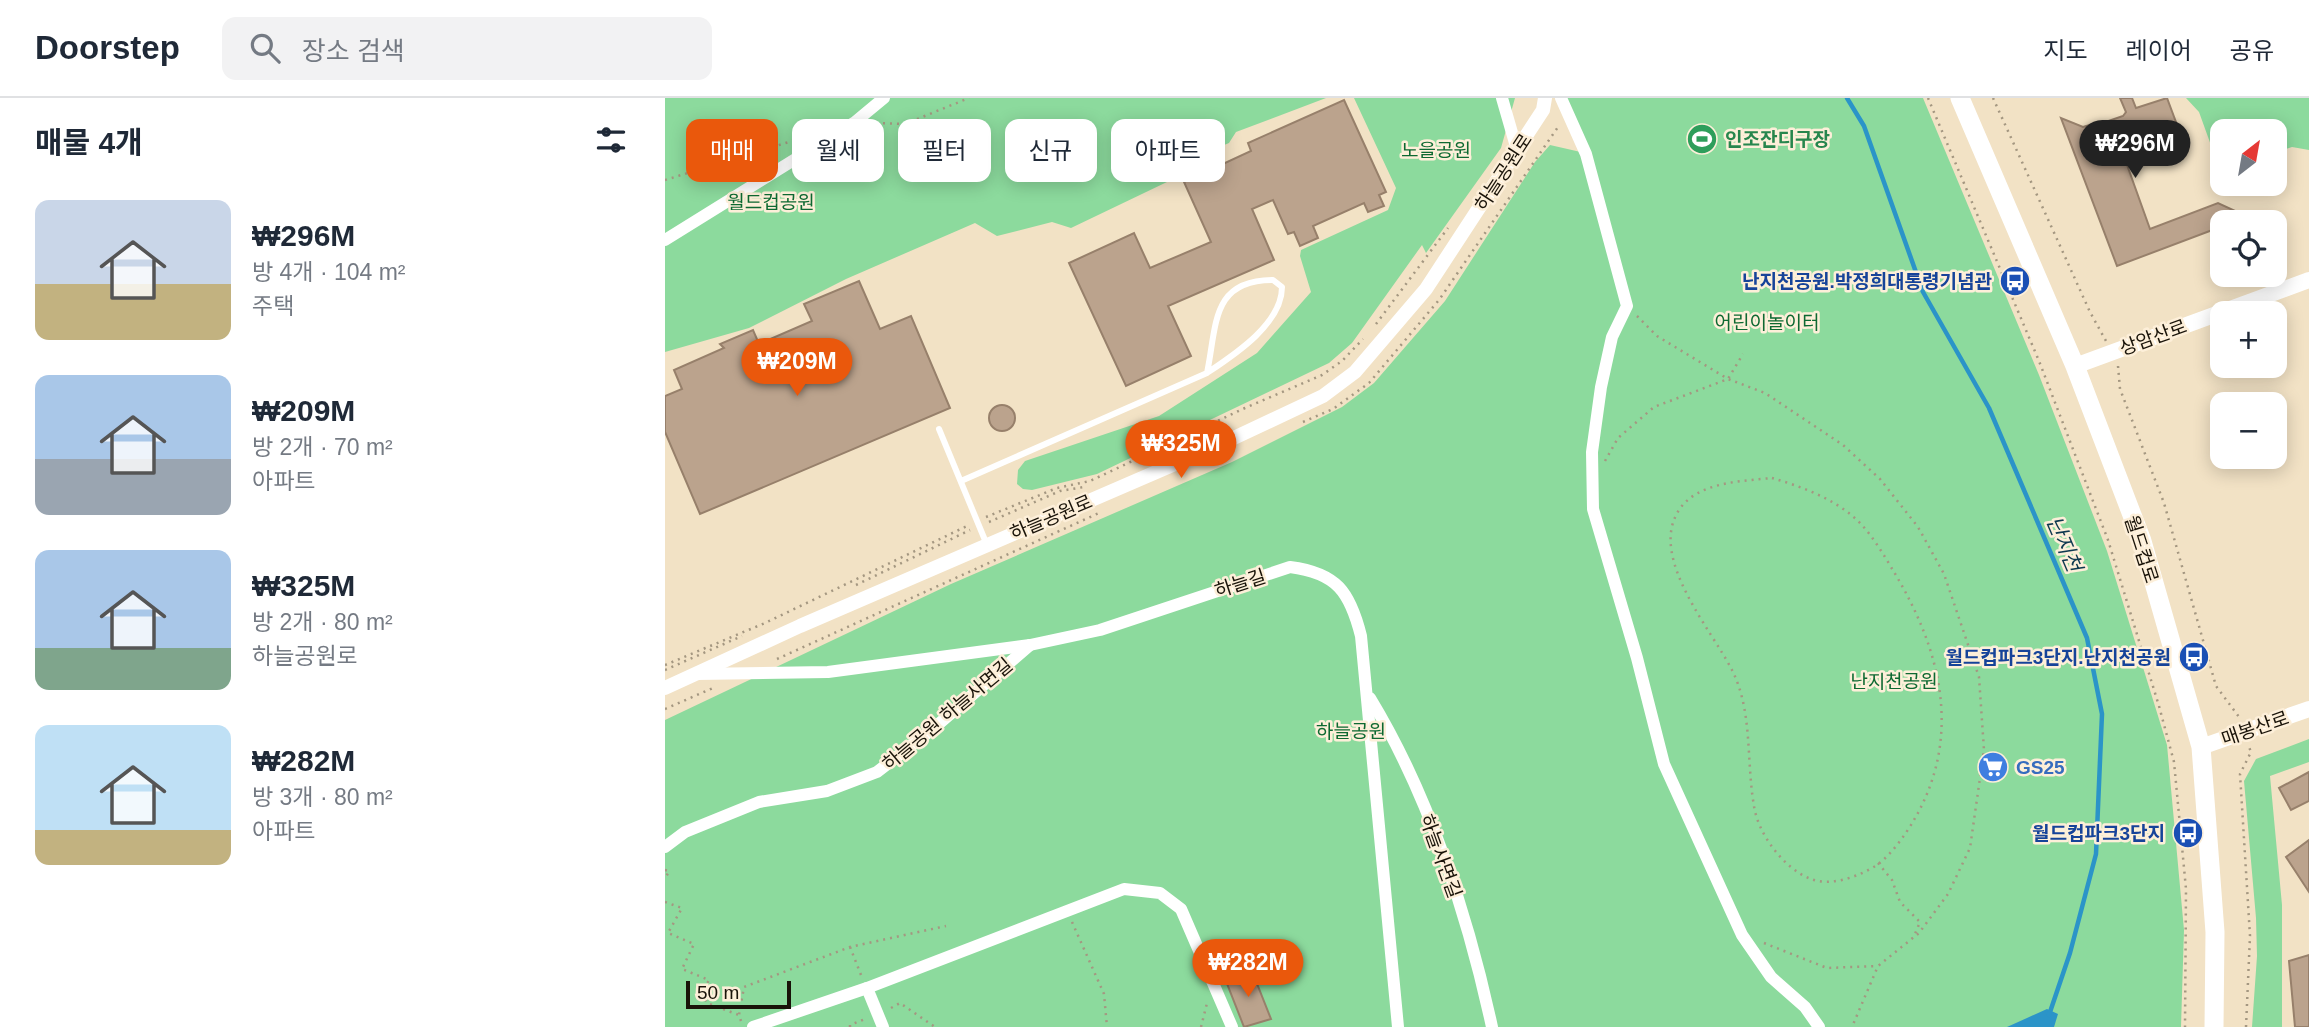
<!DOCTYPE html>
<html lang="ko">
<head>
<meta charset="utf-8">
<style>
  body { margin:0; font-family:Arial,"Noto Sans KR",sans-serif; background:#f2f2f3; color:#1f2937; height:100vh; display:flex; flex-direction:column; font-size:26px; white-space:nowrap }
  * { box-sizing:border-box; margin:0 }
  p { font-size:23px; color:#747a83 }
  .icon { flex:none; width:38px; height:38px; fill:none; stroke:currentColor; stroke-width:2; stroke-linecap:round; stroke-linejoin:round }
  .map { position:relative; flex:1; overflow:hidden }
  .details { display:flex; flex-direction:column; background:#fff; width:665px }
  .details>* { flex:none }
  .guide { position:absolute; left:21px; top:21px; width:665px; height:63px; display:flex; gap:14px }
  .needle { width:46px; rotate:31deg }
  .fabs { position:absolute; left:1545px; top:21px; display:grid; gap:14px }
  .fabs a { display:grid; place-items:center; width:77px; height:77px; border-radius:14px; background:#fff; box-shadow:0 4px 18px #0003; font-size:35px }
  .scale { position:absolute; left:21px; bottom:18px; width:105px; box-sizing:border-box; padding-left:7px; border:4px solid #191309; border-top:0; font-size:19px; line-height:24px; white-space:nowrap; color:#191309; -webkit-text-stroke:5px #fdefd9; paint-order:stroke }
  .price { position:absolute; translate:-50% -60px; padding:0 16px; border-radius:24px; background:#ea580c; color:#fff; font-size:23px; line-height:46px; filter:drop-shadow(0 2px 4px #0008) }
  .price::after { content:''; position:absolute; left:50%; top:42px; width:21px; height:16px; margin-left:-10px; background:inherit; clip-path:polygon(0 0,100% 0,50% 100%) }
  .price.active { background:#222; color:#fff }
  ul { padding:0; list-style:none }
  li { display:flex; align-items:center; gap:21px; height:175px; padding:0 35px }
  li span { display:grid; place-items:center; flex:none; width:196px; height:140px; border-radius:14px; color:#555 }
  li>.icon { margin-inline-start:auto }
  span .icon { width:84px; height:84px; fill:#fffc; stroke-width:1 }
  li b { font-size:30px }
  h2 { display:flex; justify-content:space-between; align-items:center; height:84px; padding:0 35px; font-size:30px }
  .pill { padding:0 24px; border-radius:14px; background:#fff; box-shadow:0 4px 18px #0003; font-size:24px; line-height:63px }
  .pill.active { background:#ea580c; color:#fff }
  header { display:flex; align-items:center; gap:42px; box-sizing:border-box; height:98px; padding:0 35px; background:#fff; border-bottom:2px solid #e0e1e3 }
  header strong { font-size:33px }
  nav { display:flex; gap:38px; margin-inline-start:auto; font-size:24px }
  .search { width:490px; height:63px; background:#f2f2f3; display:flex; align-items:center; gap:18px; box-sizing:border-box; padding:0 24px; border-radius:14px; color:#747a83; font-size:26px }
  main { display:flex; flex:1; min-height:0 }
  .map>svg:first-child { display:block }
  .green { fill:#8cda9d }
  .water { fill:#2b94c8 }
  .lines { fill:none; stroke-linecap:round; stroke-linejoin:round }
  .stream { stroke:#2b94c8; stroke-width:4.5 }
  .building { fill:#bba38d; stroke:#97806b; stroke-width:2 }
  .path { stroke:#a49781; stroke-width:2.5; stroke-dasharray:2 5; stroke-linecap:butt }
  .service { stroke:#fff; stroke-width:6 }
  .minor { stroke:#fff; stroke-width:12 }
  .tertiary { stroke:#fff; stroke-width:14 }
  .secondary { stroke:#fff; stroke-width:16 }
  .primary { stroke:#fff; stroke-width:19 }
  .labels { text-anchor:middle; stroke-width:5; stroke-linejoin:round; paint-order:stroke }
  .leisure-label { font-size:19px; font-weight:bold; fill:#27864d; stroke:#fdefd9; text-anchor:start }
  .park-label { font-size:19px; fill:#0d6931; stroke:#fdefd9 }
  .street-label { font-size:19px; fill:#191309; stroke:#fdefd9 }
  .transit-label { font-size:19px; font-weight:bold; fill:#164399; stroke:#fdefd9; text-anchor:end }
  .shop-label { font-size:19px; font-weight:bold; fill:#366cbe; stroke:#fdefd9; text-anchor:start }
  .water-label { font-size:21px; font-style:italic; fill:#0e394f; stroke:#fdefd9 }
</style>
</head>
<body>
<header>
<strong>Doorstep</strong>
<div class="search"><svg class="icon" aria-label="search" viewBox="0 0 24 24"><circle cx="10" cy="10" r="6"/><path d="M15 15l6 6"/></svg>장소 검색</div>
<nav><a>지도</a><a>레이어</a><a>공유</a></nav>
</header>
<main>
<section class="details">
<h2>매물 4개<svg class="icon" aria-label="filters" viewBox="0 0 24 24"><path d="M4 7h16M4 17h16"/><circle cx="9" cy="7" r="2"/><circle cx="15" cy="17" r="2"/></svg></h2>
<ul>
<li><span style="background:linear-gradient(#c9d6e8 60%,#c2b280 0)"><svg class="icon" aria-label="home" viewBox="0 0 24 24"><path d="M3 11l9-7 9 7M6 9v11h12V9"/></svg></span><div><b>₩296M</b><p>방 4개 · 104 m²</p><p>주택</p></div></li>
<li><span style="background:linear-gradient(#a9c7e8 60%,#9aa5b1 0)"><svg class="icon" aria-label="home" viewBox="0 0 24 24"><path d="M3 11l9-7 9 7M6 9v11h12V9"/></svg></span><div><b>₩209M</b><p>방 2개 · 70 m²</p><p>아파트</p></div></li>
<li><span style="background:linear-gradient(#a9c7e8 70%,#7fa58c 0)"><svg class="icon" aria-label="home" viewBox="0 0 24 24"><path d="M3 11l9-7 9 7M6 9v11h12V9"/></svg></span><div><b>₩325M</b><p>방 2개 · 80 m²</p><p>하늘공원로</p></div></li>
<li><span style="background:linear-gradient(#bfe0f5 75%,#c2b280 0)"><svg class="icon" aria-label="home" viewBox="0 0 24 24"><path d="M3 11l9-7 9 7M6 9v11h12V9"/></svg></span><div><b>₩282M</b><p>방 3개 · 80 m²</p><p>아파트</p></div></li>
</ul>
</section>
<div class="map">
<svg width="1644" height="929" viewBox="0 0 1644 929">
  <rect width="100%" height="100%" fill="#f2e2c5"/>
  <g class="green">
    <polygon points="0,0 661,0 571,34 564,45 513,66 502,84 406,130 387,124 332,138 310,125 181,181 84,230 0,254"/>
    <polygon points="689,0 850,0 836,50 761,155 757,147 687,245 664,265 432,376 367,392 358,391 352,386 353,372 360,363 494,318 592,255 646,194 635,158 636,152 723,112 731,90"/>
    <polygon points="896,0 1258,0 1374,277 1442,453 1502,647 1519,832 1516,929 0,929 0,622 286,486 567,364 677,309 709,285 780,203 870,64 885,47 920,55"/>
    <polygon points="1521,0 1644,0 1644,52 1627,49 1610,55 1610,33 1558,33 1556,75 1534,14"/>
    <polygon points="1644,641 1644,664 1605,678 1617,807 1617,929 1587,929 1592,858 1591,820 1579,683 1591,661"/>
  </g>
  <polygon class="water" points="1382,911 1393,916 1389,929 1342,929"/>
  <g class="lines">
    <polyline class="stream" points="1182,0 1199,28 1258,194 1324,310 1422,540 1437,616 1431,756 1405,855 1384,917"/>
  </g>
  <g class="building">
    <polygon points="1455,0 1467,0 1471,10 1502,0 1518,43 1461,64 1485,131 1553,105 1583,119 1569,124 1558,124 1558,128 1452,168 1396,20 1418,29 1428,26 1429,28 1458,18 1461,14"/>
    <polygon points="679,2 721,94 714,97 719,108 703,114 699,105 648,128 653,140 635,148 629,134 623,136 608,102 587,111 609,162 503,208 526,258 461,288 404,165 469,135 485,170 546,144 519,84 586,53 583,45"/>
    <polygon points="194,183 215,231 246,218 285,310 35,416 0,334 0,298 17,291 9,272 59,250 55,246 88,232 94,246 147,223 139,206"/>
    <circle cx="337" cy="320" r="13"/>
    <polygon points="1644,674 1644,703 1626,712 1614,690"/>
    <polygon points="1644,742 1644,794 1621,759"/>
    <polygon points="1644,857 1644,929 1630,929 1624,863"/>
    <polygon points="587,873 606,921 579,929 561,883"/>
  </g>
  <g class="lines">
    <g class="path">
      <polyline points="1263,0 1374,263 1443,442 1494,608 1509,664 1521,791 1520,929"/>
      <polyline points="1328,0 1425,214 1441,243"/>
      <polyline points="211,25 240,26 304,0"/>
      <polyline points="0,82 137,40"/>
      <polyline points="972,218 992,238 1063,281 1100,295 1178,347 1215,381 1253,429 1279,476 1314,579 1319,652 1305,750 1283,796 1254,835 1213,868 1187,929"/>
      <polyline points="711,226 783,130"/>
      <polyline points="1453,268 1455,291 1499,405 1551,588 1574,619"/>
      <polyline points="638,324 668,311 704,285 774,202 893,29"/>
      <polyline points="940,363 953,340 989,309 1063,281 1078,256"/>
      <path d="M1107,380C1138,389 1173,402 1196,426C1209,440 1220,459 1229,474C1276,552 1298,638 1249,722C1240,737 1227,756 1212,767C1195,778 1166,789 1146,781C1119,771 1093,736 1089,708C1081,662 1088,614 1067,572C1046,531 983,459 1014,412C1032,384 1077,383 1107,380Z"/>
      <polyline points="321,419 392,390 425,383 580,310 657,277 677,263 698,241"/>
      <polyline points="324,424 395,393 419,389"/>
      <polyline points="191,487 305,432"/>
      <polyline points="112,561 434,415"/>
      <polyline points="0,567 100,525 302,428"/>
      <polyline points="0,572 77,538"/>
      <polyline points="0,611 48,590"/>
      <polyline points="1213,765 1227,782 1235,804 1255,824 1250,836"/>
      <polyline points="0,772 4,773 0,781"/>
      <polyline points="0,804 17,810 3,835 29,846 17,871 44,882 37,894 42,905 74,917"/>
      <polyline points="407,824 439,896 442,929"/>
      <polyline points="1099,845 1162,870 1213,868"/>
      <polyline points="185,849 196,877"/>
      <polyline points="226,910 235,905 270,929"/>
      <polyline points="76,923 74,917 79,889 185,849 281,828"/>
      <polyline points="185,929 185,927 200,921"/>
      <polyline points="536,929 542,905"/>
      <polyline points="1581,929 1585,838 1575,676 1586,654 1584,649"/>
    </g>
    <g class="service">
      <polyline points="274,331 322,447"/>
      <path d="M296,383L542,275C569,257 617,226 617,189L608,182C546,182 552,227 542,275"/>
    </g>
    <g class="minor">
      <polyline points="837,0 852,52"/>
      <polyline points="896,0 921,56 962,208 947,239 936,289 927,354 928,411 972,560 999,666 1077,837 1106,879 1140,909 1154,929"/>
      <polyline points="0,142 190,24 219,0"/>
      <path d="M31,576L163,574L365,547L435,532L625,469C672,475 685,494 696,538L733,929"/>
      <path d="M705,600C764,697 803,818 827,929"/>
      <polyline points="0,749 20,734 94,704 162,693 212,674 269,630 365,547"/>
      <polyline points="202,890 218,929"/>
      <polyline points="88,929 202,890 459,791 495,795 516,811 567,929"/>
    </g>
    <polyline class="tertiary" points="0,590 135,528 556,346 658,298 690,274 761,191 878,12 880,0"/>
    <g class="secondary">
      <polyline points="1410,268 1644,182"/>
      <polyline points="1536,649 1644,611"/>
    </g>
    <polyline class="primary" points="1295,0 1410,268 1477,443 1536,649 1550,834 1549,929"/>
  </g>
  <defs>
    <g id="stadium-disc" transform="scale(1.575)"><circle r="9.5" fill="#2e9e5b" stroke="#fdefd9"/><path d="M0-5a6.5 5 0 1 0 0 10a6.5 5 0 1 0 0-10ZM-3.5-1.8h7v3.6h-7Z" fill="#fff"/></g>
    <g id="bus-disc" transform="scale(1.575)"><circle r="9.5" fill="#1a4fb4" stroke="#fdefd9"/><path d="M-5-6H5V4H4V6H2V4H-2V6H-4V4H-5ZM-3.5-4V0h7V-4ZM-3.5 1.2v1.5H-2V1.2ZM2 1.2v1.5H3.5V1.2Z" fill="#fff"/></g>
    <g id="supermarket-disc" transform="scale(1.575)"><circle r="9.5" fill="#3f7fe0" stroke="#fdefd9"/><path d="M-6-5.5h2.5l.6 2H6L4.5 2H-2.5L-4.4-4H-6ZM-1.5 3.2a1.3 1.3 0 1 0 .1 0ZM3 3.2a1.3 1.3 0 1 0 .1 0Z" fill="#fff"/></g>
  </defs>
  <g fill-rule="evenodd">
    <use href="#stadium-disc" x="1037" y="41"/>
    <use href="#bus-disc" x="1350" y="183"/>
    <use href="#bus-disc" x="1529" y="559"/>
    <use href="#supermarket-disc" x="1328" y="669"/>
    <use href="#bus-disc" x="1523" y="735"/>
  </g>
  <g class="labels">
    <g class="leisure-label">
      <text x="1060" y="48">인조잔디구장</text>
    </g>
    <g class="park-label">
      <text x="771" y="59">노을공원</text>
      <text x="106" y="111">월드컵공원</text>
      <text x="1102" y="231">어린이놀이터</text>
      <text x="1229" y="590">난지천공원</text>
      <text x="686" y="640">하늘공원</text>
    </g>
    <g class="street-label">
      <text transform="translate(838 74) rotate(-57)" y="7">하늘공원로</text>
      <text transform="translate(1488 239) rotate(-20)" y="7">상암산로</text>
      <text transform="translate(386 419) rotate(-23)" y="7">하늘공원로</text>
      <text transform="translate(1477 451) rotate(72)" y="7">월드컵로</text>
      <text transform="translate(575 485) rotate(-18)" y="7">하늘길</text>
      <text transform="translate(282 616) rotate(-40)" y="7">하늘공원 하늘사면길</text>
      <text transform="translate(1590 630) rotate(-19)" y="7">매봉산로</text>
      <text transform="translate(776 758) rotate(70)" y="7">하늘사면길</text>
    </g>
    <g class="transit-label">
      <text x="1327" y="190">난지천공원.박정희대통령기념관</text>
      <text x="1506" y="566">월드컵파크3단지.난지천공원</text>
      <text x="1500" y="742">월드컵파크3단지</text>
    </g>
    <g class="shop-label">
      <text x="1351" y="676">GS25</text>
    </g>
    <g class="water-label">
      <text transform="translate(1399 446) rotate(67)" y="7">난지천</text>
    </g>
  </g>
</svg>
<div class="fabs">
<a><svg class="needle" viewBox="-14 -14 28 28"><path d="M0-13l5 13h-10z" fill="#e53935"/><path d="M0 13l5-13h-10z" fill="#747a83"/></svg></a>
<a><svg class="icon" aria-label="locate" viewBox="0 0 24 24"><circle cx="12" cy="12" r="6"/><path d="M12 2v4M12 18v4M2 12h4M18 12h4"/></svg></a>
<a>+</a>
<a>−</a>
</div>
<div class="scale">50 m</div>
<b class="price active" style="left:1470px;top:82px">₩296M</b>
<b class="price" style="left:132px;top:300px">₩209M</b>
<b class="price" style="left:516px;top:382px">₩325M</b>
<b class="price" style="left:583px;top:901px">₩282M</b>
<div class="guide">
<a class="pill active">매매</a>
<a class="pill">월세</a>
<a class="pill">필터</a>
<a class="pill">신규</a>
<a class="pill">아파트</a>
</div>
</div>
</main>
</body>
</html>
